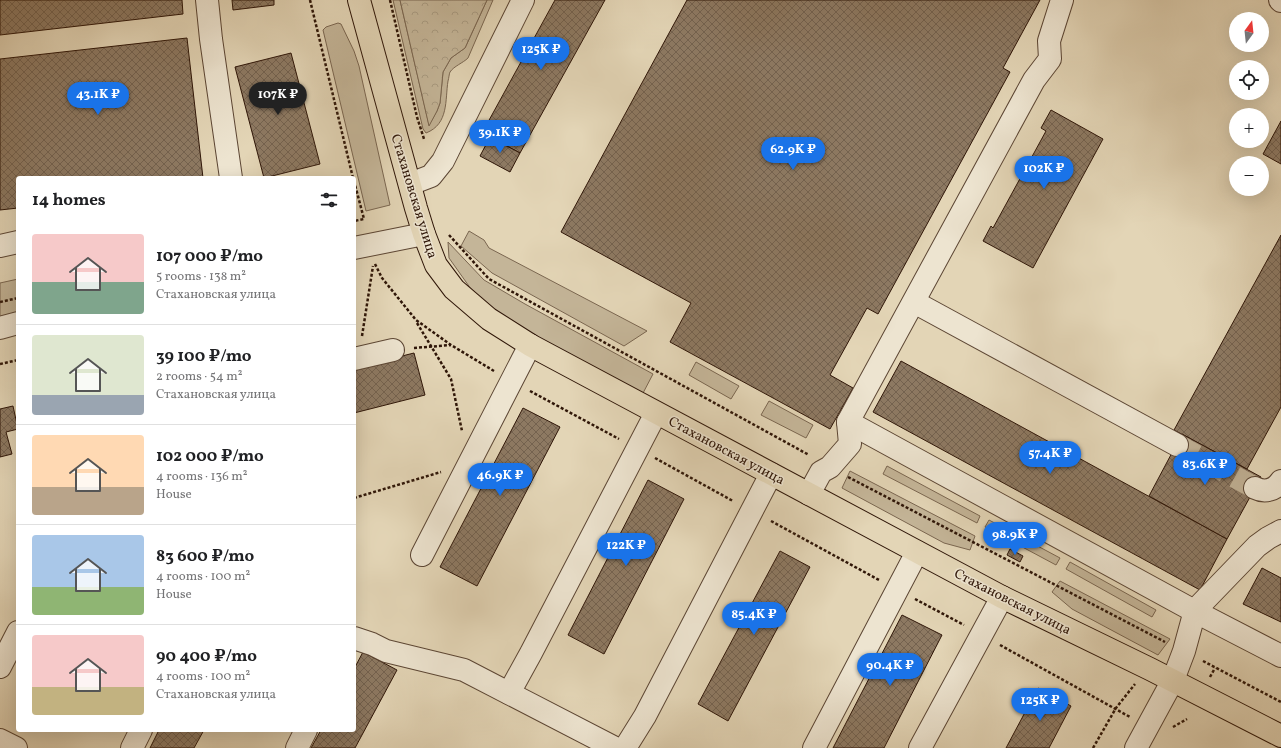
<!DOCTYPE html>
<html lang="en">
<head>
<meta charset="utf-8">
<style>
  body { margin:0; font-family:Vollkorn,serif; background:#f2f2f2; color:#202124; height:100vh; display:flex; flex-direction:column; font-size:15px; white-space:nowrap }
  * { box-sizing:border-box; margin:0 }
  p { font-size:13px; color:#757577 }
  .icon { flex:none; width:22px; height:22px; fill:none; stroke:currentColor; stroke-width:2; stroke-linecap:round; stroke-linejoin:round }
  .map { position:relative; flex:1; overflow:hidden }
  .details { position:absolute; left:16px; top:176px; width:340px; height:556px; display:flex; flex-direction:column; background:#fff; border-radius:4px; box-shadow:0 4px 16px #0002 }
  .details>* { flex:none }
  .needle { width:26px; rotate:15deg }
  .tools { position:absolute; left:1229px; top:12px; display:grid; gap:8px }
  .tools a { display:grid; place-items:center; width:40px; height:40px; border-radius:50%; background:#fff; box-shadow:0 4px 16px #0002; font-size:20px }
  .price { position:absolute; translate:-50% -34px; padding:0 9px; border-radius:14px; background:#1a73e8; color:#fff; font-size:13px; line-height:26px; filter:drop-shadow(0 1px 2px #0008) }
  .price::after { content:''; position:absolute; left:50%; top:24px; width:12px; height:9px; margin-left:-6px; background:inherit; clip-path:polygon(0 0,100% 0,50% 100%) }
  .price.selected { background:#222; color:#fff }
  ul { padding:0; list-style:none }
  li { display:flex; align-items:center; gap:12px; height:100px; padding:0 16px }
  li+li { border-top:1px solid #e0e0e0 }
  li span { display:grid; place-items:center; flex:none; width:112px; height:80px; border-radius:4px; color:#555 }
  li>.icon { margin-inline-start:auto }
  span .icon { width:48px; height:48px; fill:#fffc; stroke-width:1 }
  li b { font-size:17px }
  h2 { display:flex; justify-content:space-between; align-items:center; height:48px; padding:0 16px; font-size:17px }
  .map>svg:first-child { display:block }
  .grass { fill:#c4b598; stroke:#7a6650 }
  .forest { fill:url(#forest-crowns); stroke:#7a6650 }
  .building { fill:url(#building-cross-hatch); stroke:#2f1608 }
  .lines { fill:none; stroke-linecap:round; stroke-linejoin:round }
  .minor-tunnel { stroke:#bfaf93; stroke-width:22; stroke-dasharray:22 11; stroke-linecap:butt }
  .minor-casing { stroke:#5c4634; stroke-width:24 }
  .major-casing { stroke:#2f1608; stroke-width:24 }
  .path { stroke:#2f1608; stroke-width:2.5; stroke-dasharray:3 2; stroke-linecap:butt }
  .minor { stroke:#ede4d0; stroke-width:22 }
  .major { stroke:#e3d5b6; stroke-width:22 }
  .labels { text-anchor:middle; stroke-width:3; stroke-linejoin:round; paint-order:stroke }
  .street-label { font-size:14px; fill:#2f1608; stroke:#ede4d0 }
</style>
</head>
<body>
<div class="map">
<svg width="1281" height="748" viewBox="0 0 1281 748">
  <defs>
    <pattern id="forest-crowns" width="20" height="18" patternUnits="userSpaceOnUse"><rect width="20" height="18" fill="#c4b598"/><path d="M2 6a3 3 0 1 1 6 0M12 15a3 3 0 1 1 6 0" fill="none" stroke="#a99b82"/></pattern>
    <pattern id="building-cross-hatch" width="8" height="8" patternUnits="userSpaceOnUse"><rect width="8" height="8" fill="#8d7962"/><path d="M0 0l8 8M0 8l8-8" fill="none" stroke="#74624f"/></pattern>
  </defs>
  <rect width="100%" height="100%" fill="#e3d5b6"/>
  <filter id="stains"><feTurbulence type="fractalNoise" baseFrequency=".005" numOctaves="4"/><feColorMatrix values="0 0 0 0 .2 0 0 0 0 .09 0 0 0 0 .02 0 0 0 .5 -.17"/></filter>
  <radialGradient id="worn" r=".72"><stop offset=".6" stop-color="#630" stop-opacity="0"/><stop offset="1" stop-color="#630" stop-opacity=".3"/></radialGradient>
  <g class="grass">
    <path d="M393,0H400L429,125L437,111L440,103L443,72L451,58L465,48L487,0H493L468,58C463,63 454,66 450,72C449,74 449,78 448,81C445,100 449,124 426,133L423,129Z"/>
    <polygon points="338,23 341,24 354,51 359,66 390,205 366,211 323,30 326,27"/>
    <polygon points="469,231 484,240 489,248 647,331 624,346 492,273 461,246"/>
    <polygon points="448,242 484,280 525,304 653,374 642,395 502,317 471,289 449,258"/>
    <polygon points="18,279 18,315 0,319 0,283"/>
    <polygon points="696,362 739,386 731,399 689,375"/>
    <polygon points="769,401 813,425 806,438 761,415"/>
    <polygon points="887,466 980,516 977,523 883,474"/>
    <polygon points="850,471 975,536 970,550 944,543 842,488"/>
    <polygon points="989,520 1060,558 1056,565 985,527"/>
    <polygon points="1070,562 1156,610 1152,617 1066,569"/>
    <polygon points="1060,581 1170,639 1158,655 1072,609 1052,592"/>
  </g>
  <polygon class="forest" points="400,0 487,0 465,48 451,58 443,72 440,103 437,111 429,126"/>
  <g class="building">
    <polygon points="0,0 182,0 183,14 0,35"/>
    <polygon points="232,0 274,0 274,5 233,10"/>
    <polygon points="555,0 605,0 520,153 482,133"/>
    <polygon points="687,0 1040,0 1003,68 1010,72 878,314 867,308 830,375 853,388 830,429 670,342 691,303 561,232"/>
    <polygon points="187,38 203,178 18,178 18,208 0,210 0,59"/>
    <polygon points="291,53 320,164 264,178 235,67"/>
    <polygon points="1051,110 1103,139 1033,268 983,241 991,226 993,228 1046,131 1041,128"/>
    <polygon points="1281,121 1281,164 1263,154"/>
    <polygon points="490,137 520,153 510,172 480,156"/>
    <polygon points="1281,235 1281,407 1247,469 1174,430"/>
    <polygon points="414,353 425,395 354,413 354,368"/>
    <polygon points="901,361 1227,539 1200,590 873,412"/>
    <polygon points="13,406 18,429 6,432 12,454 0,457 0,409"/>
    <polygon points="523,408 560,427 477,586 440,567"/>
    <polygon points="1182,434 1261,477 1227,539 1149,496"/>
    <polygon points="648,480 684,499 604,654 568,635"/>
    <polygon points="1010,549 1023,556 1020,562 1007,555"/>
    <polygon points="780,551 810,567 728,721 698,704"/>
    <polygon points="1262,568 1281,578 1281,622 1243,604"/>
    <polygon points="902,615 942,635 884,748 833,748"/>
    <polygon points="363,652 397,670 355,748 311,748 321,730 354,730 354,669"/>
    <polygon points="1038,688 1071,706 1049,748 1006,748"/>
    <polygon points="159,730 204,730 194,748 150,748"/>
  </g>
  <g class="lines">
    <polyline class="minor-tunnel" points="1177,445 1255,488"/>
    <g class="minor-casing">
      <g id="minor">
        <polyline points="207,0 211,39 231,178"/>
        <polyline points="1280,0 1281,1"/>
        <polyline points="410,184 431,176 443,161 523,0"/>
        <polyline points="0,246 18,242"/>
        <polyline points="354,248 424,234"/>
        <polyline points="914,302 1177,445"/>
        <polyline points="0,328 18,323"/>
        <polyline points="354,359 393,350"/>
        <polyline points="848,422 1196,612 1281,656"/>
        <path d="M1255,488C1265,493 1275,490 1281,481"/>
        <polyline points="809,494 821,472 830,467 850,444 848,422 1034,80 1050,59 1049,41 1062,0"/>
        <polyline points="422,555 530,345"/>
        <polyline points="354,638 372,644 386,651 464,670 615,748"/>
        <polyline points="0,667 18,632"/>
        <polyline points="509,693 531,653 656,413"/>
        <polyline points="0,740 16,748"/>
        <polyline points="132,748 141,730"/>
        <polyline points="297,748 306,730"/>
        <polyline points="625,748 645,716 771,474"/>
        <polyline points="814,748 917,552"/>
        <polyline points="920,748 1002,597"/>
        <polyline points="1136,748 1173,680 1184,651 1193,618 1201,604 1257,546 1268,538 1281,531"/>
      </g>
    </g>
    <g class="major-casing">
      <polyline id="major" points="359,0 416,208 424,234 436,265 454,289 489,319 530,345 1002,597 1150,669 1281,736"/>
    </g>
    <g class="path">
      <polyline points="310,0 353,178"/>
      <polyline points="390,0 417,117 424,139"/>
      <polyline points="354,181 364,219 354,221"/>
      <polyline points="449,235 489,279 809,455"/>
      <polyline points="375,264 382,278 416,320 451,345 494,371"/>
      <polyline points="0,302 18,298"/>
      <polyline points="417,323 451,379 462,431"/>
      <polyline points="362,336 373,266"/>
      <polyline points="414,348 451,345"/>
      <polyline points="0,364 18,360"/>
      <polyline points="530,391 619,439"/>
      <polyline points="655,458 733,501"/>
      <polyline points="848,477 1165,642"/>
      <polyline points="354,498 441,472"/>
      <polyline points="771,521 879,580"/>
      <polyline points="915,599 964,625"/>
      <polyline points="1000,645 1130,717"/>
      <polyline points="1203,661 1281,702"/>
      <polyline points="1210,677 1215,668"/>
      <polyline points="1173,727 1187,719"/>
      <polyline points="1093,748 1116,708 1135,684"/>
    </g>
    <use href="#minor" class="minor"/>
    <use href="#major" class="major"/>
  </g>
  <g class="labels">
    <g class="street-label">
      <text transform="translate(415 196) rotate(73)" y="5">Стахановская улица</text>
      <text transform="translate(727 450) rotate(28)" y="5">Стахановская улица</text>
      <text transform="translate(1013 601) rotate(27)" y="5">Стахановская улица</text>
    </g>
  </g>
  <rect width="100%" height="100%" filter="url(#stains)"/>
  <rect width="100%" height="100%" fill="url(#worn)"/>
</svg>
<div class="tools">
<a><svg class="needle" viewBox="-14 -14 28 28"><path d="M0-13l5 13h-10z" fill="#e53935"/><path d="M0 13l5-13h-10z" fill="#757577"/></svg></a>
<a><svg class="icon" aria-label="locate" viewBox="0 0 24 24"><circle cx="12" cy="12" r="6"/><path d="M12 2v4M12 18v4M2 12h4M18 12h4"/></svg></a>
<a>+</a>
<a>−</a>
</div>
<b class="price" style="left:541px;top:71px">125K ₽</b>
<b class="price" style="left:98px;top:116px">43.1K ₽</b>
<b class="price selected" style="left:278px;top:116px">107K ₽</b>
<b class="price" style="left:500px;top:154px">39.1K ₽</b>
<b class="price" style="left:793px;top:171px">62.9K ₽</b>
<b class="price" style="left:1044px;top:190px">102K ₽</b>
<b class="price" style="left:1050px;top:475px">57.4K ₽</b>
<b class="price" style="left:1205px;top:486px">83.6K ₽</b>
<b class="price" style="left:500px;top:497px">46.9K ₽</b>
<b class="price" style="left:1015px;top:556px">98.9K ₽</b>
<b class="price" style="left:626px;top:567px">122K ₽</b>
<b class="price" style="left:754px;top:636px">85.4K ₽</b>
<b class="price" style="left:890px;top:687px">90.4K ₽</b>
<b class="price" style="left:1040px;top:722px">125K ₽</b>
<section class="details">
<h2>14 homes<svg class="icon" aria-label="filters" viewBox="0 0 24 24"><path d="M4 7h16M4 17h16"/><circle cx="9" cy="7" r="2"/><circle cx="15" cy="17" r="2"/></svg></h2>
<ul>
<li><span style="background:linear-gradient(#f6c9c9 60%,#7fa58c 0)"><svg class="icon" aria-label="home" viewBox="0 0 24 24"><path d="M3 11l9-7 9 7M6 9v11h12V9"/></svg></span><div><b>107 000 ₽/mo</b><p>5 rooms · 138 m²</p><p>Стахановская улица</p></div></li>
<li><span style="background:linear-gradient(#dfe7d0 75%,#9aa5b1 0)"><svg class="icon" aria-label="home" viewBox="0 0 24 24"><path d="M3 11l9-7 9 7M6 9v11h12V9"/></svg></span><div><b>39 100 ₽/mo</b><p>2 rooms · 54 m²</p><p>Стахановская улица</p></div></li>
<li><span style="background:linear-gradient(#ffd9b3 65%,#b9a48a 0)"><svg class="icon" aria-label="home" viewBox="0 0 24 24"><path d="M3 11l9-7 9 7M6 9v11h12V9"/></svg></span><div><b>102 000 ₽/mo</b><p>4 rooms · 136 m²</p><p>House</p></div></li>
<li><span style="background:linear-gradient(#a9c7e8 65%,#8fb573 0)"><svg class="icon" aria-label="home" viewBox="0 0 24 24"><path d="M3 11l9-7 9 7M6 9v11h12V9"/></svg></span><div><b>83 600 ₽/mo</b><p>4 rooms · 100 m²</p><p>House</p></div></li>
<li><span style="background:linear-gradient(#f6c9c9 65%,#c2b280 0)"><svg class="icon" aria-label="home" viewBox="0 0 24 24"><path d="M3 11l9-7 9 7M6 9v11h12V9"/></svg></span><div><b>90 400 ₽/mo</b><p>4 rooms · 100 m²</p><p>Стахановская улица</p></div></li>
</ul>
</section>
</div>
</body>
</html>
